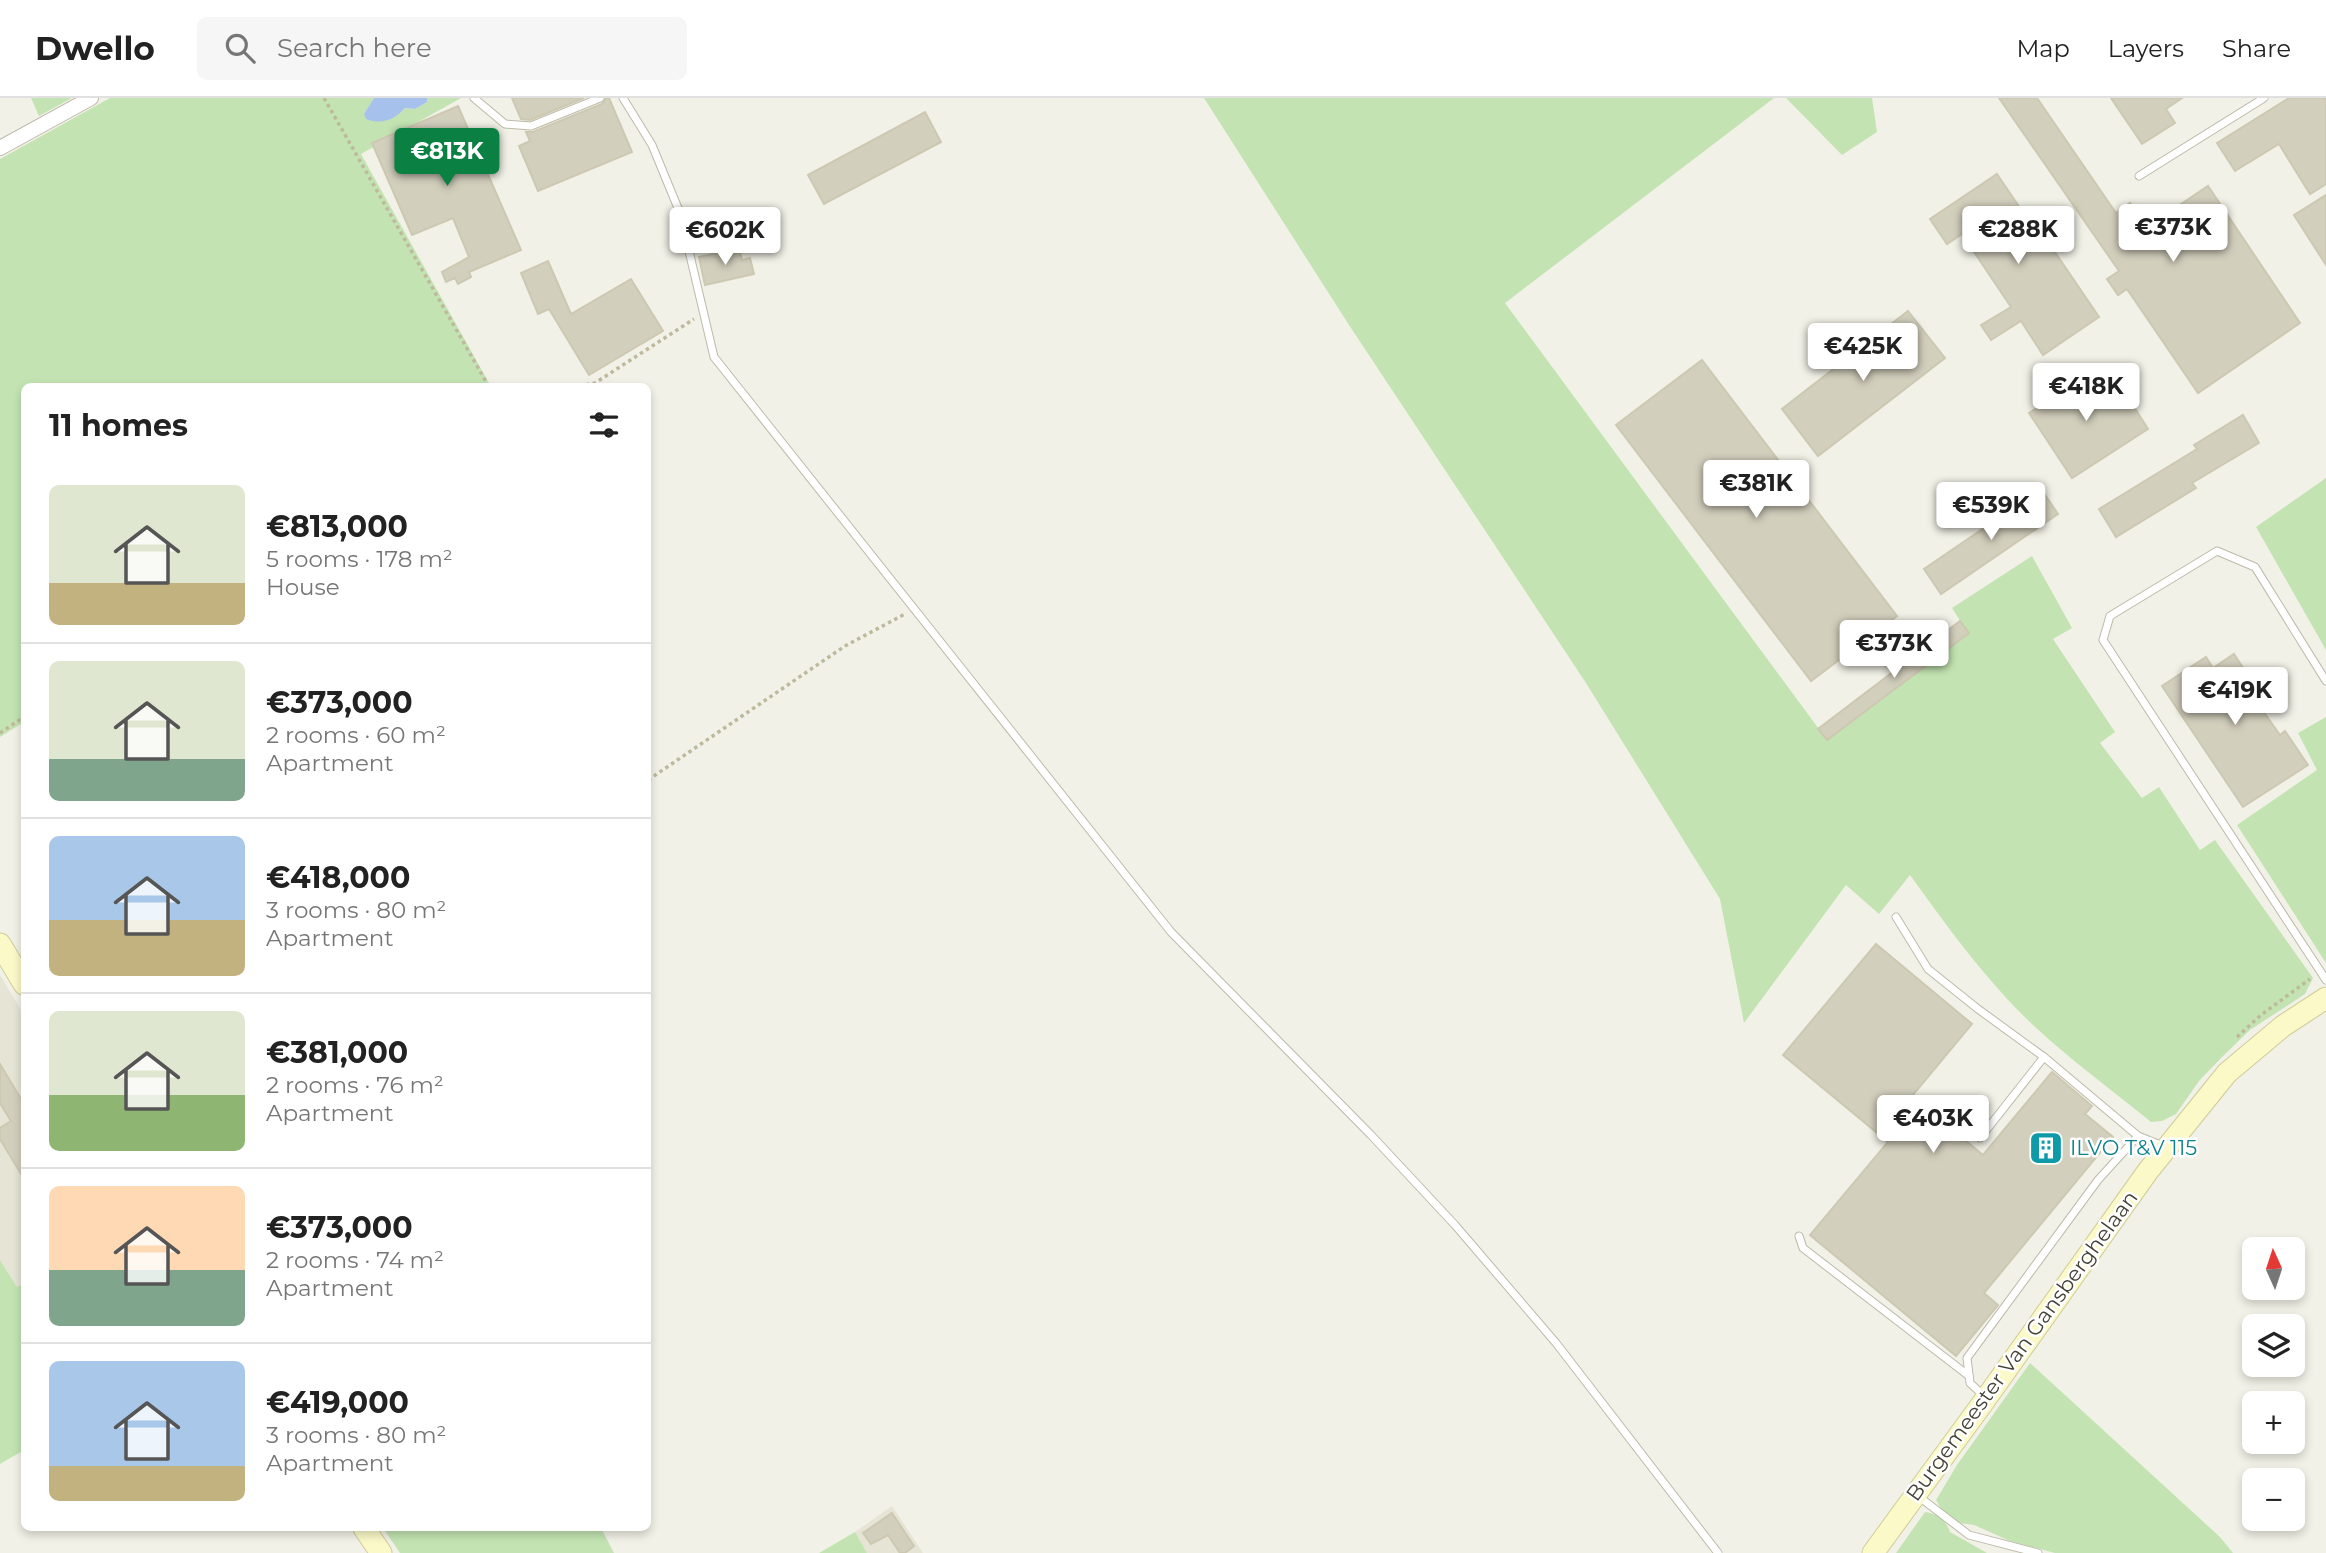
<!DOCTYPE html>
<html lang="en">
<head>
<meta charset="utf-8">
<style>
  body { margin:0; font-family:Montserrat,sans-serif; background:#f6f6f6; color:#222; height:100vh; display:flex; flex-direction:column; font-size:26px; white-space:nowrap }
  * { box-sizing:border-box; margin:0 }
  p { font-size:23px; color:#767676 }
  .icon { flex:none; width:38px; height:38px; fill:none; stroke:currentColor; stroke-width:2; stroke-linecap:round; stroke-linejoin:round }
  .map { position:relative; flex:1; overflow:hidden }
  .drawer { position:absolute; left:21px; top:285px; width:630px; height:1148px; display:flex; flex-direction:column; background:#fff; border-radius:10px; box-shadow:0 4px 10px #0003 }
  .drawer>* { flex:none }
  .needle { width:46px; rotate:357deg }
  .fabs { position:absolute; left:2242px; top:1139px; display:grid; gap:14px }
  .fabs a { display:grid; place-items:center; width:63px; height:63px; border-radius:10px; background:#fff; box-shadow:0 4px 10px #0003; font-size:35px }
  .price { position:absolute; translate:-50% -60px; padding:0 16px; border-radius:7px; background:#fff; color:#222; font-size:23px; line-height:46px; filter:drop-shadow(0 2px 4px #0008) }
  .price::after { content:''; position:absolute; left:50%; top:42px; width:21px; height:16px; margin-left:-10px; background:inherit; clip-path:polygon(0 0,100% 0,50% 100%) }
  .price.current { background:#0b8043; color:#fff }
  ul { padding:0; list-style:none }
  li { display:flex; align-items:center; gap:21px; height:175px; padding:0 28px }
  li+li { border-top:2px solid #e0e0e0 }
  li span { display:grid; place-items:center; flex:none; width:196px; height:140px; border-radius:10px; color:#555 }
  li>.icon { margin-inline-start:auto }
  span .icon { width:84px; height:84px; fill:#fffc; stroke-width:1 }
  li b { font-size:30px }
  h2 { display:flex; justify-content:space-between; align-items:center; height:84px; padding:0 28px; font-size:30px }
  header { display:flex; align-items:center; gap:42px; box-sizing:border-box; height:98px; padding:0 35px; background:#fff; border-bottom:2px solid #e0e0e0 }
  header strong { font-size:33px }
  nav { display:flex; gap:38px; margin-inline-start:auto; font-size:24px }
  .search { width:490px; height:63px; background:#f6f6f6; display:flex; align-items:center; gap:18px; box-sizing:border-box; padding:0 24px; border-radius:10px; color:#767676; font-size:26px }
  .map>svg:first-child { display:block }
  .residential { fill:#e6e4d5 }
  .green { fill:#c3e4b2 }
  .water { fill:#a6c1ec }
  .building { fill:#d3cfbd; stroke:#cdc8b1; stroke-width:2 }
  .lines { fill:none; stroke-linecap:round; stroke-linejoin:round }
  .lane-casing { stroke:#bdbaaa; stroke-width:9 }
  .street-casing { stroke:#bdbaaa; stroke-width:16 }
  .secondary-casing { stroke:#cfcc99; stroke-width:23 }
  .path { stroke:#beb99c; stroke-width:3.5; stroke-dasharray:3.5 3.5; stroke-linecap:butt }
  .lane { stroke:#fff; stroke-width:7 }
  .street { stroke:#fff; stroke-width:14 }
  .secondary { stroke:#fbf9c8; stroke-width:21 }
  .labels { text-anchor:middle; stroke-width:5; stroke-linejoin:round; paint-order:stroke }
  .culture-label { font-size:21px; fill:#0d838f; stroke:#fff; text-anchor:start }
  .street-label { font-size:21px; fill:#454236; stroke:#fff }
</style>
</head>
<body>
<header>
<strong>Dwello</strong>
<div class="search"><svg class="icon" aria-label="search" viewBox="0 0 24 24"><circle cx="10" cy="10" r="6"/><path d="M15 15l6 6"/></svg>Search here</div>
<nav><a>Map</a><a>Layers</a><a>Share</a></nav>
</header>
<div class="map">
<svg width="2326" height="1455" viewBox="0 0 2326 1455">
  <rect width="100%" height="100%" fill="#f2f1e7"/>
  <g class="residential">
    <polygon points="0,877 24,917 24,1185 17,1189 0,1162"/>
    <polygon points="892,1408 923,1455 867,1455 855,1434"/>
  </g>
  <g class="green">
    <polygon points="31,0 72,0 39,18"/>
    <polygon points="110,0 374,0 364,16 400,15 405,10 415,11 427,4 427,0 461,0 361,56 489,285 484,289 24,289 24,624 0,639 0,61"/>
    <path d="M1204,0H1774L1505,205L1827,642L1968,535L1952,510L2032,458L2072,530L2053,541L2115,634L2100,645L2142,700L2159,689L2200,752L2215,742L2313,880L2305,896L2250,932L2223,958L2199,983L2176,1016L2162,1023L2151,1024C2103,985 2051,948 2009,903C1972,863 1941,820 1910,777L1879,816L1846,787L1744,925L1720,801L1586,585L1349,227Z"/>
    <polygon points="1786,0 1872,0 1877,34 1842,57"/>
    <polygon points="2326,380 2326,552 2256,429"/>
    <polygon points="2326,619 2326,865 2237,727 2317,672 2298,635"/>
    <polygon points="0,1162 17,1189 24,1185 24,1352 0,1366"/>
    <polygon points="2030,1265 2220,1439 2233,1455 2055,1455 2010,1443 1974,1427 1959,1425 1944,1416 1936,1402 1957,1367"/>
    <path d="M1925,1414C1938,1416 1946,1422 1950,1434L1987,1455H1896Z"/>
    <polygon points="383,1430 601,1430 614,1455 400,1455"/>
    <polygon points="855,1434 867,1455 819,1455"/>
  </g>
  <path class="water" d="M374,0H427V4L415,11L405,10C394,22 382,27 366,21L364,16Z"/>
  <g class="building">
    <polygon points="512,0 584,0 530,22 521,21"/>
    <polygon points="606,0 609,0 632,54 538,93 519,48 530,43 526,34 533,34 602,6"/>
    <polygon points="1999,0 2037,0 2116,115 2130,105 2147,129 2208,88 2300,225 2198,295 2127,191 2118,197 2107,181 2119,173"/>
    <polygon points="2111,0 2182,0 2166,11 2175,25 2142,46"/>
    <polygon points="2289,0 2326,0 2326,86 2310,96 2279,46 2235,73 2217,45"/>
    <polygon points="458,8 521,152 469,174 471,179 458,186 455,180 446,184 442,174 469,159 453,120 412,137 372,45"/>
    <polygon points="925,14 941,44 824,106 808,77"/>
    <polygon points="1997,76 2037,135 2040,132 2099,219 2043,257 2021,223 1991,242 1981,227 2011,209 1962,136 1947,146 1930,121"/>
    <polygon points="2326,97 2326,167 2294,117"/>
    <polygon points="739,150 742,162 750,160 754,176 705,187 699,159"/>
    <polygon points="548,163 571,216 631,181 663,233 589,277 549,211 538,216 521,175"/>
    <polygon points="1908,213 1945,260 1818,358 1782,311"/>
    <polygon points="1702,262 1897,518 1811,583 1616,327"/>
    <polygon points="2085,268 2109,305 2125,295 2148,331 2072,380 2029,315 2068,290 2063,283"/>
    <polygon points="2243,317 2259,345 2192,385 2196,390 2116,439 2099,411 2197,351 2194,347"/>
    <polygon points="2041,391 2058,416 1941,496 1924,471"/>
    <polygon points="1960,523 1969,535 1827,642 1818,631"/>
    <polygon points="2234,556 2269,609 2263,613 2280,637 2285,633 2308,667 2243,709 2162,588 2206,559 2213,570"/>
    <polygon points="1876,846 1972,926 1912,998 1983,1057 2052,974 2092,1008 2085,1016 2113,1039 1984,1195 1998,1207 1956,1258 1810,1137 1888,1044 1783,957"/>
    <polygon points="0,966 24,1006 24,1081 0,1041 0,1030 11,1023 0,1005"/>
    <polygon points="892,1415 914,1448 905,1455 900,1455 888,1437 871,1446 863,1435"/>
  </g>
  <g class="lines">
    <g class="lane-casing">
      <g id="lane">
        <polyline points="474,0 505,26 531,28 600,0"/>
        <polyline points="623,0 652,47 680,115 714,259 1171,834 1371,1037 1455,1127 1556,1245 1718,1455"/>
        <polyline points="2139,78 2264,0"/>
        <polyline points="2326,583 2255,469 2217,453 2110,518 2103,542 2326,882"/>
        <polyline points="1896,819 1928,871 1978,911 2044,959 2138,1038 2163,1048"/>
        <polyline points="1980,1040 2044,959"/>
        <polyline points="1799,1138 1803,1150 1969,1278"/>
        <polyline points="1984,1298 1970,1285 1967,1260 2098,1082 2138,1038"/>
        <polyline points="1918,1398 1969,1437 2038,1455"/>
      </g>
    </g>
    <g class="street-casing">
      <polyline id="street" points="0,50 91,0"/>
    </g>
    <g class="secondary-casing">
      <g id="secondary">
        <polyline points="0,846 24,886"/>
        <polyline points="364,1430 381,1455"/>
        <polyline points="1873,1455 1982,1306 2148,1073 2227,975 2283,928 2326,900"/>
      </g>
    </g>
    <g class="path">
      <polyline points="324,0 489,289"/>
      <polyline points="572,289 595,285 694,221"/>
      <polyline points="0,635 24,619"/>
      <polyline points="648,682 845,548 905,516"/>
      <polyline points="2237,939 2261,917 2310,881"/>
    </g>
    <use href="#lane" class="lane"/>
    <use href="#street" class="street"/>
    <use href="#secondary" class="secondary"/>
  </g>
  <defs>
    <g id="building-square" transform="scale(1.75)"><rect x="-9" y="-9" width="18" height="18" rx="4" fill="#0f9aa8" stroke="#fff"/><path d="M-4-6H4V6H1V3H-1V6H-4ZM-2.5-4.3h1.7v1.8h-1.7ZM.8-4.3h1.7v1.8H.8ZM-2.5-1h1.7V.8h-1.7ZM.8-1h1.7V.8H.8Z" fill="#fff"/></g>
  </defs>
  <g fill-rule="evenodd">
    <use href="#building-square" x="2046" y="1050"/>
  </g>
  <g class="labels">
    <g class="culture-label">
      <text x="2070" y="1057">ILVO T&amp;V 115</text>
    </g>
    <g class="street-label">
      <text transform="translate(2022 1248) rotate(-54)" y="7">Burgemeester Van Gansberghelaan</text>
    </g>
  </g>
</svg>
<div class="fabs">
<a><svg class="needle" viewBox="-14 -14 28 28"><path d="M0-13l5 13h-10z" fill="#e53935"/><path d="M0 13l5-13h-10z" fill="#767676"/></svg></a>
<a><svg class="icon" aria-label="layers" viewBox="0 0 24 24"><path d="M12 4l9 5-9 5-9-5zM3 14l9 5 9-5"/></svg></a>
<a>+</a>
<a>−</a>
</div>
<b class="price current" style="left:447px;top:90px">€813K</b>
<b class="price" style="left:2173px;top:166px">€373K</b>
<b class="price" style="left:2018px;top:168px">€288K</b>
<b class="price" style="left:725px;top:169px">€602K</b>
<b class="price" style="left:1863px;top:285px">€425K</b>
<b class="price" style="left:2086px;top:325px">€418K</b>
<b class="price" style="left:1756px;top:422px">€381K</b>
<b class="price" style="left:1991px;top:444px">€539K</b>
<b class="price" style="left:1894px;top:582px">€373K</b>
<b class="price" style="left:2235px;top:629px">€419K</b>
<b class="price" style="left:1933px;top:1057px">€403K</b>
<section class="drawer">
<h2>11 homes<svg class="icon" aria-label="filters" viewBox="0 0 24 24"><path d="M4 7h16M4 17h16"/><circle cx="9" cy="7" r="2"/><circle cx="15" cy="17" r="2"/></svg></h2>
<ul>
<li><span style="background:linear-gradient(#dfe7d0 70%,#c2b280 0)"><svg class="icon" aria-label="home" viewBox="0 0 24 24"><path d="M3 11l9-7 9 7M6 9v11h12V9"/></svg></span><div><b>€813,000</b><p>5 rooms · 178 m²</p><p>House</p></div></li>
<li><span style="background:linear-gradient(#dfe7d0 70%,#7fa58c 0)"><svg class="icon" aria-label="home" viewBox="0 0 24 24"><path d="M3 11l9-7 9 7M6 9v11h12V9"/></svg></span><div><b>€373,000</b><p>2 rooms · 60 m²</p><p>Apartment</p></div></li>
<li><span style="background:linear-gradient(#a9c7e8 60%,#c2b280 0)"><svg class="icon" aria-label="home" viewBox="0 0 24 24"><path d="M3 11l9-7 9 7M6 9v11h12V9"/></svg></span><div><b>€418,000</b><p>3 rooms · 80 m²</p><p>Apartment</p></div></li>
<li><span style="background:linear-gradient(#dfe7d0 60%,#8fb573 0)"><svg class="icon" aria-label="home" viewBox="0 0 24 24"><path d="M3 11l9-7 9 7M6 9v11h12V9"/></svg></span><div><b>€381,000</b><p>2 rooms · 76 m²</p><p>Apartment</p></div></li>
<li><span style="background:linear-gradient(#ffd9b3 60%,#7fa58c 0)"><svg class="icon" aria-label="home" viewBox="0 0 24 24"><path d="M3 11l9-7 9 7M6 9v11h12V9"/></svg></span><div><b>€373,000</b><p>2 rooms · 74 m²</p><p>Apartment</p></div></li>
<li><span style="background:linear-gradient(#a9c7e8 75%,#c2b280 0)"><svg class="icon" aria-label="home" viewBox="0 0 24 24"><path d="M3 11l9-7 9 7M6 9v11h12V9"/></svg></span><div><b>€419,000</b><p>3 rooms · 80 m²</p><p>Apartment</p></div></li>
</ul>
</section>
</div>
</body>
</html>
